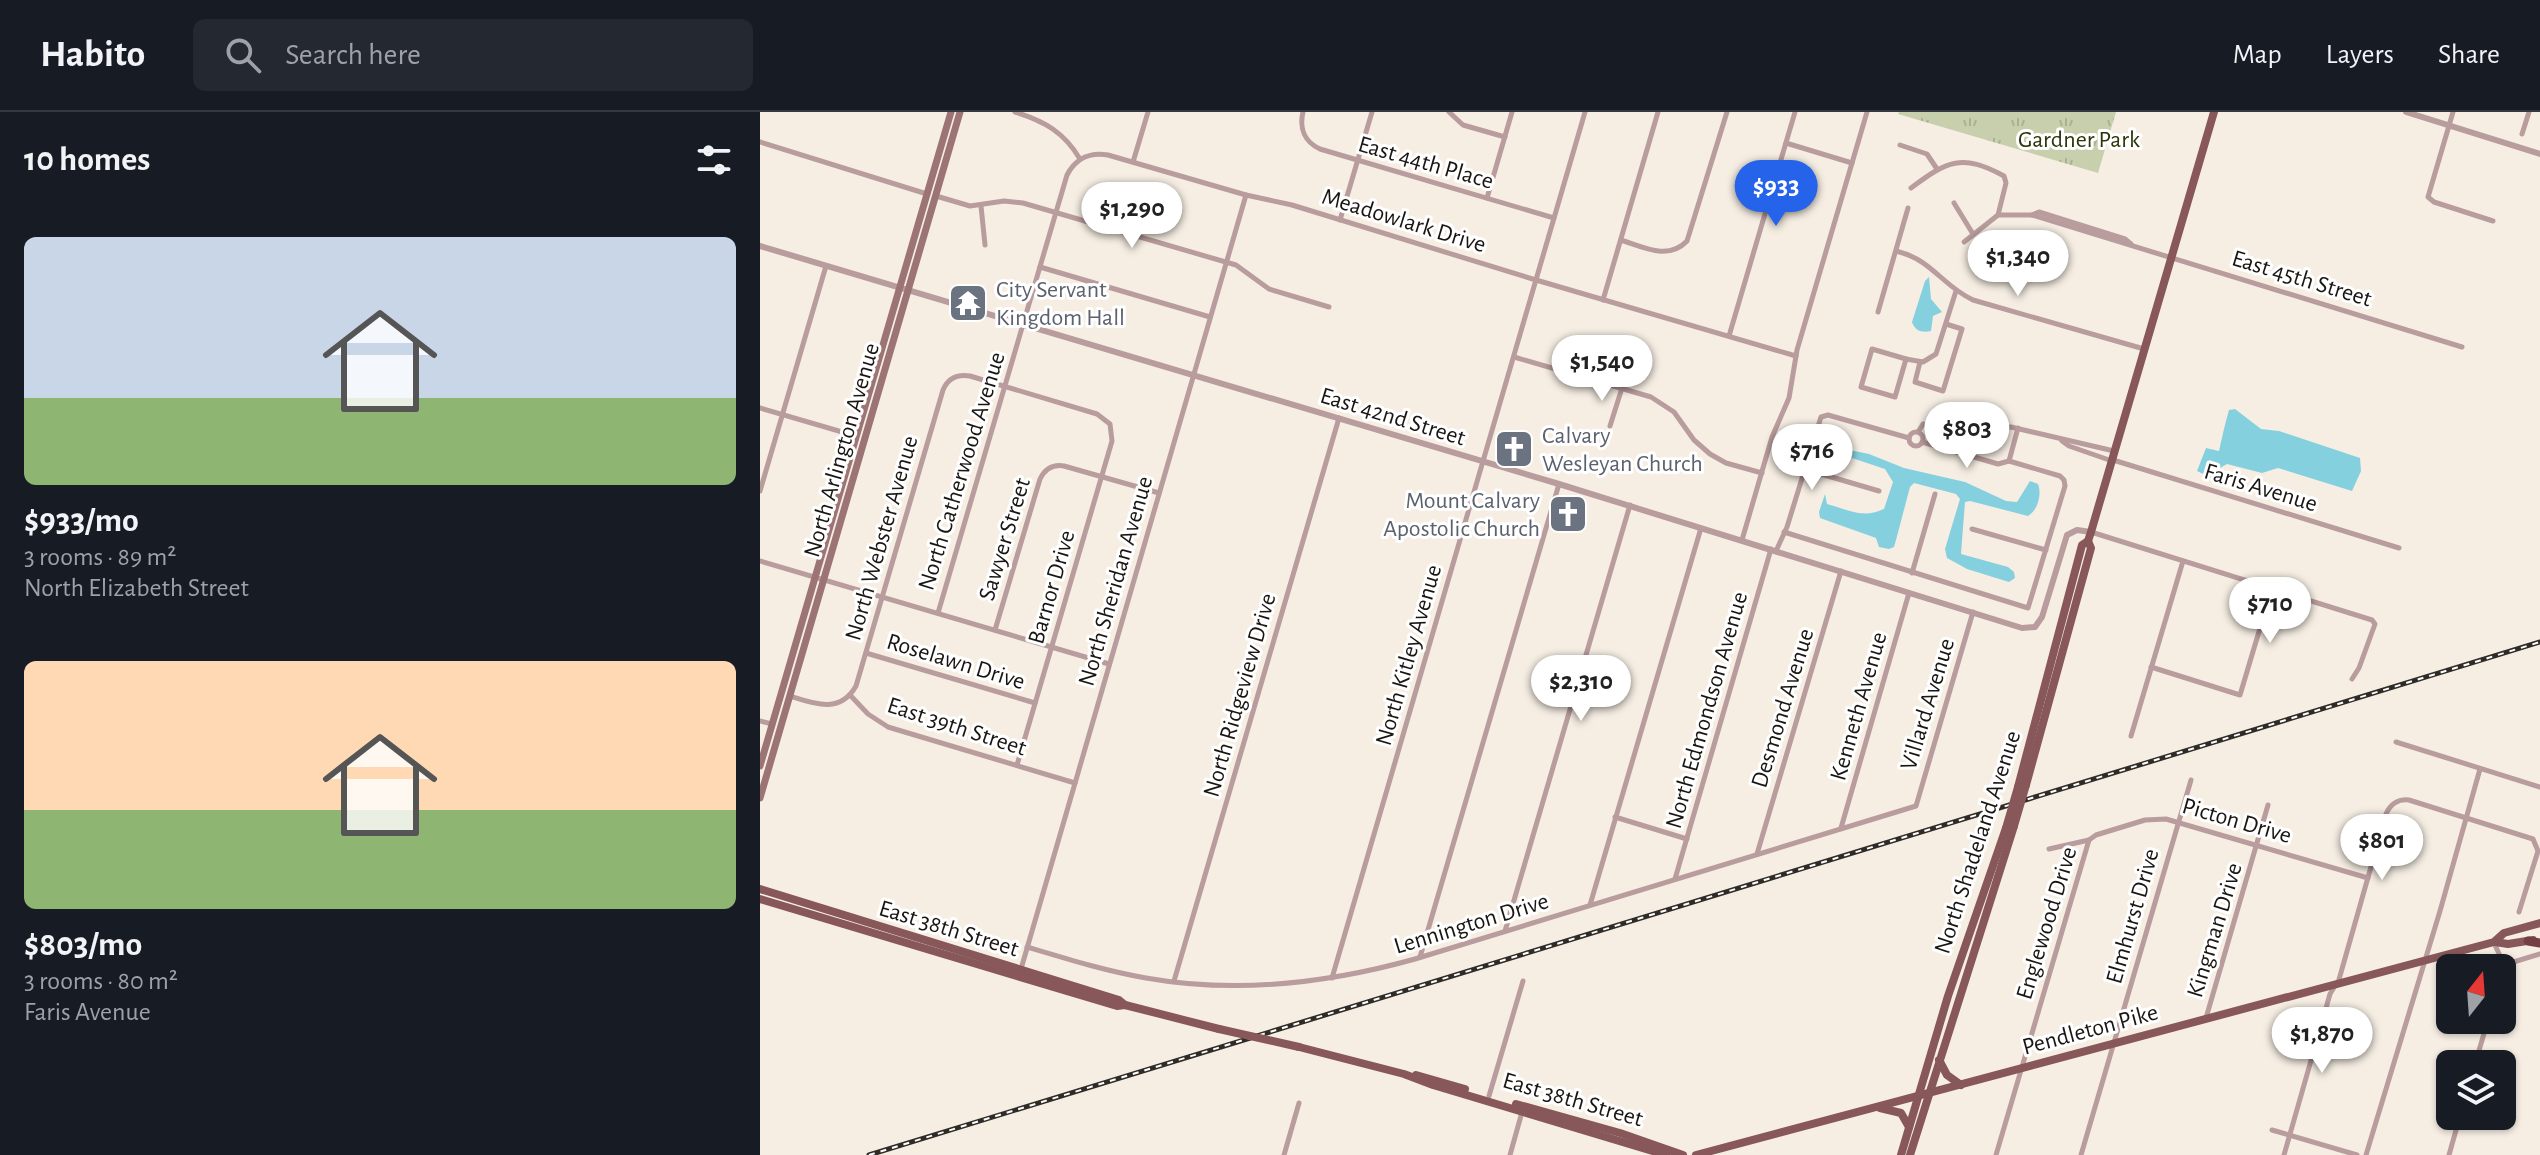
<!DOCTYPE html>
<html lang="en">
<head>
<meta charset="utf-8">
<style>
  body { margin:0; font-family:"Alegreya Sans",sans-serif; background:#242831; color:#f1f3f6; height:100vh; display:flex; flex-direction:column; font-size:30px; white-space:nowrap }
  * { box-sizing:border-box; margin:0 }
  p { font-size:26px; color:#9ea1a6 }
  .icon { flex:none; width:44px; height:44px; fill:none; stroke:currentColor; stroke-width:2; stroke-linecap:round; stroke-linejoin:round }
  .map { position:relative; flex:1; overflow:hidden }
  .drawer { display:flex; flex-direction:column; background:#171b24; width:760px }
  .drawer>* { flex:none }
  .needle { width:52px; rotate:17deg }
  .tools { position:absolute; left:1676px; top:842px; display:grid; gap:16px }
  .tools a { display:grid; place-items:center; width:80px; height:80px; border-radius:12px; background:#171b24; box-shadow:0 2px 6px #0004; font-size:40px }
  .price { position:absolute; translate:-50% -68px; padding:0 18px; border-radius:28px; background:#fff; color:#222; font-size:26px; line-height:52px; filter:drop-shadow(0 2px 4px #0008) }
  .price::after { content:''; position:absolute; left:50%; top:48px; width:24px; height:18px; margin-left:-12px; background:inherit; clip-path:polygon(0 0,100% 0,50% 100%) }
  .price.on { background:#2563eb; color:#fff }
  ul { padding:0; list-style:none }
  li { display:grid; align-content:center; gap:16px; height:424px; padding:0 24px }
  li span { display:grid; place-items:center; height:248px; border-radius:12px; color:#555 }
  li>.icon { margin-inline-start:auto }
  span .icon { width:144px; height:144px; fill:#fffc; stroke-width:1 }
  li b { font-size:34px }
  h2 { display:flex; justify-content:space-between; align-items:center; height:96px; padding:0 24px; font-size:34px }
  header { display:flex; align-items:center; gap:48px; box-sizing:border-box; height:112px; padding:0 40px; background:#171b24; border-bottom:2px solid #363941 }
  header strong { font-size:38px }
  nav { display:flex; gap:44px; margin-inline-start:auto; font-size:28px }
  .search { width:560px; height:72px; background:#242831; display:flex; align-items:center; gap:20px; box-sizing:border-box; padding:0 28px; border-radius:12px; color:#9ea1a6; font-size:30px }
  main { display:flex; flex:1; min-height:0 }
  .map>svg:first-child { display:block }
  .grass { fill:url(#grass-tufts) }
  .water { fill:#85d0de }
  .lines { fill:none; stroke-linecap:round; stroke-linejoin:round }
  .minor { stroke:#b99c9d; stroke-width:5 }
  .tertiary { stroke:#b99c9d; stroke-width:6 }
  .secondary { stroke:#9d7476; stroke-width:7 }
  .primary { stroke:#88575a; stroke-width:8 }
  .motorway { stroke:#753e42; stroke-width:9 }
  .rail-casing { stroke:#2f2c27; stroke-width:5 }
  .rail { stroke:#fff; stroke-width:2; stroke-dasharray:6; stroke-linecap:butt }
  .primary-bridge { stroke:#88575a; stroke-width:8 }
  .labels { text-anchor:middle; stroke-width:6; stroke-linejoin:round; paint-order:stroke }
  .park-label { font-size:24px; fill:#2e3508; stroke:#fff }
  .street-label { font-size:24px; fill:#181612; stroke:#fff }
  .worship-label { font-size:24px; fill:#5b616d; stroke:#fff; text-anchor:start }
</style>
</head>
<body>
<header>
<strong>Habito</strong>
<div class="search"><svg class="icon" aria-label="search" viewBox="0 0 24 24"><circle cx="10" cy="10" r="6"/><path d="M15 15l6 6"/></svg>Search here</div>
<nav><a>Map</a><a>Layers</a><a>Share</a></nav>
</header>
<main>
<section class="drawer">
<h2>10 homes<svg class="icon" aria-label="filters" viewBox="0 0 24 24"><path d="M4 7h16M4 17h16"/><circle cx="9" cy="7" r="2"/><circle cx="15" cy="17" r="2"/></svg></h2>
<ul>
<li><span style="background:linear-gradient(#c9d6e8 65%,#8fb573 0)"><svg class="icon" aria-label="home" viewBox="0 0 24 24"><path d="M3 11l9-7 9 7M6 9v11h12V9"/></svg></span><div><b>$933/mo</b><p>3 rooms · 89 m²</p><p>North Elizabeth Street</p></div></li>
<li><span style="background:linear-gradient(#ffd9b3 60%,#8fb573 0)"><svg class="icon" aria-label="home" viewBox="0 0 24 24"><path d="M3 11l9-7 9 7M6 9v11h12V9"/></svg></span><div><b>$803/mo</b><p>3 rooms · 80 m²</p><p>Faris Avenue</p></div></li>
</ul>
</section>
<div class="map">
<svg width="1780" height="1043" viewBox="0 0 1780 1043">
  <defs>
    <pattern id="grass-tufts" width="24" height="20" patternUnits="userSpaceOnUse" patternTransform="scale(2)"><rect width="24" height="20" fill="#c8cfad"/><path d="M3 7l-1-3M5 7V3M7 7l1-3M15 17l-1-3M17 17v-4M19 17l1-3" fill="none" stroke="#abb194"/></pattern>
  </defs>
  <rect width="100%" height="100%" fill="#f6eee3"/>
  <polygon class="grass" points="1139,0 1356,0 1338,61 1138,2"/>
  <g class="water">
    <path d="M1169,165L1171,187L1182,200L1173,204L1171,219C1162,221 1155,219 1152,210L1165,169Z"/>
    <path d="M1475,297L1501,317L1519,319L1600,346L1601,359L1592,379L1518,356L1502,361L1467,352L1460,356L1454,367L1437,359L1446,336L1459,339C1462,325 1465,312 1469,298Z"/>
    <path d="M1080,336L1109,342L1144,356L1205,370L1246,389L1257,390L1270,369L1278,372C1282,382 1278,398 1268,404L1210,389L1205,390L1201,442L1248,455L1254,460L1255,466L1249,470L1207,457L1187,446L1185,437L1200,387L1196,382L1154,371L1150,375L1136,428L1134,435L1129,437L1119,435L1116,426L1060,406L1059,400L1065,382L1067,392C1089,398 1102,407 1124,397L1133,370L1125,357L1086,344L1074,348Z"/>
  </g>
  <g class="lines">
    <g class="minor">
      <path d="M255,0C284,9 304,20 320,47"/>
      <path d="M543,0C539,17 545,30 560,37L794,106"/>
      <polyline points="689,0 703,13 745,25"/>
      <polyline points="1693,0 1668,85 1674,90 1733,109"/>
      <polyline points="1762,22 1769,0"/>
      <polyline points="0,30 167,82"/>
      <polyline points="1026,31 1092,51"/>
      <polyline points="1140,33 1167,42 1177,57"/>
      <polyline points="373,50 388,0"/>
      <path d="M1151,76C1187,49 1202,41 1244,64L1246,71L1238,103L1204,130"/>
      <polyline points="176,84 210,94 244,89 263,91 476,153 509,177 569,195"/>
      <polyline points="727,86 752,0"/>
      <polyline points="1194,91 1213,122"/>
      <polyline points="221,94 225,133"/>
      <polyline points="1238,103 1272,103 1279,100 1365,127 1371,132"/>
      <polyline points="1272,103 1702,235"/>
      <polyline points="580,108 612,0"/>
      <path d="M861,128C883,135 908,149 927,129L967,0"/>
      <path d="M1136,139C1173,148 1181,173 1213,188L1384,237"/>
      <polyline points="280,155 450,205"/>
      <polyline points="843,188 898,0"/>
      <polyline points="1118,200 1148,96"/>
      <polyline points="969,224 1035,0"/>
      <polygon points="1112,237 1146,247 1135,285 1101,275"/>
      <polyline points="754,245 891,285 914,300 934,328 950,342 966,351 1002,361"/>
      <polyline points="1146,247 1163,250 1176,242 1196,179"/>
      <polyline points="1160,250 1155,270 1183,279 1202,217 1186,212"/>
      <polyline points="0,296 96,324"/>
      <polyline points="850,314 862,276"/>
      <polyline points="1158,320 1163,312 1201,322 1251,315 1354,339"/>
      <circle cx="1156" cy="327" r="7"/>
      <polyline points="1302,329 1309,334 1352,349"/>
      <polyline points="1353,348 1639,436"/>
      <polyline points="1249,349 1258,316"/>
      <polyline points="1044,357 1119,379"/>
      <polyline points="0,379 66,154"/>
      <polyline points="1212,417 1286,438"/>
      <polyline points="1024,420 1268,496 1305,374 1304,368 1300,364 1249,349 1238,352 1162,330"/>
      <polyline points="1331,420 1612,508 1615,512 1599,556 1592,567"/>
      <polyline points="982,428 1012,325 1029,286 1037,238 1107,0"/>
      <polyline points="1016,439 1027,415 1061,305 1068,303 1149,326"/>
      <polyline points="0,449 349,552"/>
      <polyline points="1152,461 1175,382"/>
      <path d="M178,501L307,63C316,46 329,40 348,43L486,83L532,93L776,168L1036,244"/>
      <path d="M235,518L280,367C285,357 292,352 304,354L399,381"/>
      <polyline points="106,541 275,591"/>
      <polyline points="1391,555 1480,583 1512,476"/>
      <polyline points="90,583 108,602 128,615 315,671"/>
      <path d="M30,584C55,592 80,602 96,574L183,278C188,266 197,262 210,264L337,302L350,312L352,329L257,653"/>
      <polyline points="0,609 12,612"/>
      <polyline points="1371,624 1423,449"/>
      <polyline points="1636,630 1780,675"/>
      <polyline points="855,705 927,727"/>
      <polyline points="1081,716 1149,481"/>
      <polyline points="1289,737 1329,728 1336,723 1385,708 1406,707 1608,766"/>
      <polyline points="997,742 1081,459"/>
      <polyline points="915,767 1011,437"/>
      <polyline points="830,793 941,416"/>
      <polyline points="745,819 870,393"/>
      <polyline points="1734,831 1742,848 1747,852 1780,842"/>
      <path d="M267,835C307,847 346,859 386,866C476,882 569,871 655,847L1156,694L1213,500"/>
      <polyline points="660,845 799,372"/>
      <polyline points="261,857 486,83"/>
      <polyline points="572,866 825,0"/>
      <polyline points="414,869 579,306"/>
      <path d="M1578,871L1626,702C1631,691 1638,687 1649,688L1773,727L1778,739L1759,800"/>
      <polyline points="1446,906 1508,693"/>
      <polyline points="1715,952 1728,908"/>
      <polyline points="729,984 763,869"/>
      <polyline points="1512,1018 1597,1043"/>
      <polyline points="524,1043 539,991"/>
      <polyline points="750,1043 762,1000"/>
      <polyline points="1236,1043 1329,728"/>
      <polyline points="1321,1043 1431,668"/>
      <polyline points="1524,1043 1570,882 1576,872"/>
      <polyline points="1606,1043 1680,799 1720,657"/>
      <polyline points="1689,1043 1700,1004"/>
    </g>
    <g class="tertiary">
      <polyline points="1646,0 1780,42"/>
      <polyline points="0,134 799,372 1262,516 1275,515 1282,505 1307,423 1317,418 1331,420"/>
    </g>
    <g class="secondary">
      <polyline points="0,654 191,0"/>
      <polyline points="0,686 200,0"/>
    </g>
    <g class="primary">
      <polyline points="1266,673 1331,436 1328,429 1331,420 1454,0"/>
      <polyline points="1258,675 1322,433 1328,429"/>
      <polyline points="0,777 359,888 365,893"/>
      <polyline points="0,787 357,894 365,893 459,917"/>
      <polyline points="1735,830 1748,832 1773,828"/>
      <polyline points="539,935 644,962 673,973 906,1043"/>
      <polyline points="1179,948 1187,963 1201,973"/>
      <polyline points="656,963 705,977"/>
      <polyline points="756,992 860,1021 923,1043"/>
      <polyline points="1120,996 1141,1001 1149,1015"/>
      <polyline points="936,1043 1734,830 1744,821 1780,811"/>
      <polyline points="1141,1043 1188,884 1246,716"/>
      <polyline points="1150,1043 1254,714"/>
    </g>
    <polyline class="motorway" points="1768,829 1780,831"/>
    <g class="rail-casing">
      <polyline id="rail" points="109,1043 1780,530"/>
    </g>
    <use href="#rail" class="rail"/>
    <g class="primary-bridge">
      <polyline points="1254,714 1266,673"/>
      <polyline points="1246,716 1258,675"/>
      <polyline points="459,917 539,935"/>
    </g>
  </g>
  <defs>
    <g id="temple-square" transform="scale(2)"><rect x="-9" y="-9" width="18" height="18" rx="4" fill="#6b7280" stroke="#fff"/><path d="M0-6L5-2H3V0L6.5 2.5H4V6H1.5V3h-3V6H-4V2.5H-6.5L-3 0V-2H-5Z" fill="#fff"/></g>
    <g id="church-square" transform="scale(2)"><rect x="-9" y="-9" width="18" height="18" rx="4" fill="#6b7280" stroke="#fff"/><path d="M-1.2-6h2.4v3.5h3.3v2.4h-3.3V6h-2.4V-.1h-3.3v-2.4h3.3Z" fill="#fff"/></g>
  </defs>
  <g fill-rule="evenodd">
    <use href="#temple-square" x="208" y="191"/>
    <use href="#church-square" x="754" y="337"/>
    <use href="#church-square" x="808" y="402"/>
  </g>
  <g class="labels">
    <g class="park-label">
      <text x="1319" y="35">Gardner Park</text>
    </g>
    <g class="street-label">
      <text transform="translate(666 50) rotate(16)" y="8">East 44th Place</text>
      <text transform="translate(644 108) rotate(17)" y="8">Meadowlark Drive</text>
      <text transform="translate(1542 166) rotate(17)" y="8">East 45th Street</text>
      <text transform="translate(633 304) rotate(17)" y="8">East 42nd Street</text>
      <text transform="translate(81 338) rotate(-74)" y="8">North Arlington Avenue</text>
      <text transform="translate(201 359) rotate(-73)" y="8">North Catherwood Avenue</text>
      <text transform="translate(1501 375) rotate(17)" y="8">Faris Avenue</text>
      <text transform="translate(121 426) rotate(-74)" y="8">North Webster Avenue</text>
      <text transform="translate(244 427) rotate(-73)" y="8">Sawyer Street</text>
      <text transform="translate(355 469) rotate(-74)" y="8">North Sheridan Avenue</text>
      <text transform="translate(291 475) rotate(-74)" y="8">Barnor Drive</text>
      <text transform="translate(648 543) rotate(-74)" y="8">North Kitley Avenue</text>
      <text transform="translate(196 549) rotate(17)" y="8">Roselawn Drive</text>
      <text transform="translate(479 583) rotate(-74)" y="8">North Ridgeview Drive</text>
      <text transform="translate(1167 592) rotate(-73)" y="8">Villard Avenue</text>
      <text transform="translate(1098 594) rotate(-74)" y="8">Kenneth Avenue</text>
      <text transform="translate(1022 596) rotate(-73)" y="8">Desmond Avenue</text>
      <text transform="translate(946 598) rotate(-74)" y="8">North Edmondson Avenue</text>
      <text transform="translate(197 614) rotate(18)" y="8">East 39th Street</text>
      <text transform="translate(1477 708) rotate(16)" y="8">Picton Drive</text>
      <text transform="translate(1217 730) rotate(-72)" y="8">North Shadeland Avenue</text>
      <text transform="translate(1372 804) rotate(-74)" y="8">Elmhurst Drive</text>
      <text transform="translate(711 811) rotate(-17)" y="8">Lennington Drive</text>
      <text transform="translate(1286 811) rotate(-73)" y="8">Englewood Drive</text>
      <text transform="translate(189 816) rotate(17)" y="8">East 38th Street</text>
      <text transform="translate(1454 818) rotate(-73)" y="8">Kingman Drive</text>
      <text transform="translate(1330 917) rotate(-15)" y="8">Pendleton Pike</text>
      <text transform="translate(813 987) rotate(16)" y="8">East 38th Street</text>
    </g>
    <g class="worship-label">
      <text x="236" y="185">City Servant<tspan x="236" dy="28">Kingdom Hall</tspan></text>
      <text x="782" y="331">Calvary<tspan x="782" dy="28">Wesleyan Church</tspan></text>
      <text x="780" y="396" text-anchor="end">Mount Calvary<tspan x="780" dy="28">Apostolic Church</tspan></text>
    </g>
  </g>
</svg>
<div class="tools">
<a><svg class="needle" viewBox="-14 -14 28 28"><path d="M0-13l5 13h-10z" fill="#e53935"/><path d="M0 13l5-13h-10z" fill="#9ea1a6"/></svg></a>
<a><svg class="icon" aria-label="layers" viewBox="0 0 24 24"><path d="M12 4l9 5-9 5-9-5zM3 14l9 5 9-5"/></svg></a>
</div>
<b class="price on" style="left:1016px;top:116px">$933</b>
<b class="price" style="left:372px;top:138px">$1,290</b>
<b class="price" style="left:1258px;top:186px">$1,340</b>
<b class="price" style="left:842px;top:291px">$1,540</b>
<b class="price" style="left:1207px;top:358px">$803</b>
<b class="price" style="left:1052px;top:380px">$716</b>
<b class="price" style="left:1510px;top:533px">$710</b>
<b class="price" style="left:821px;top:611px">$2,310</b>
<b class="price" style="left:1622px;top:770px">$801</b>
<b class="price" style="left:1562px;top:963px">$1,870</b>
</div>
</main>
</body>
</html>
